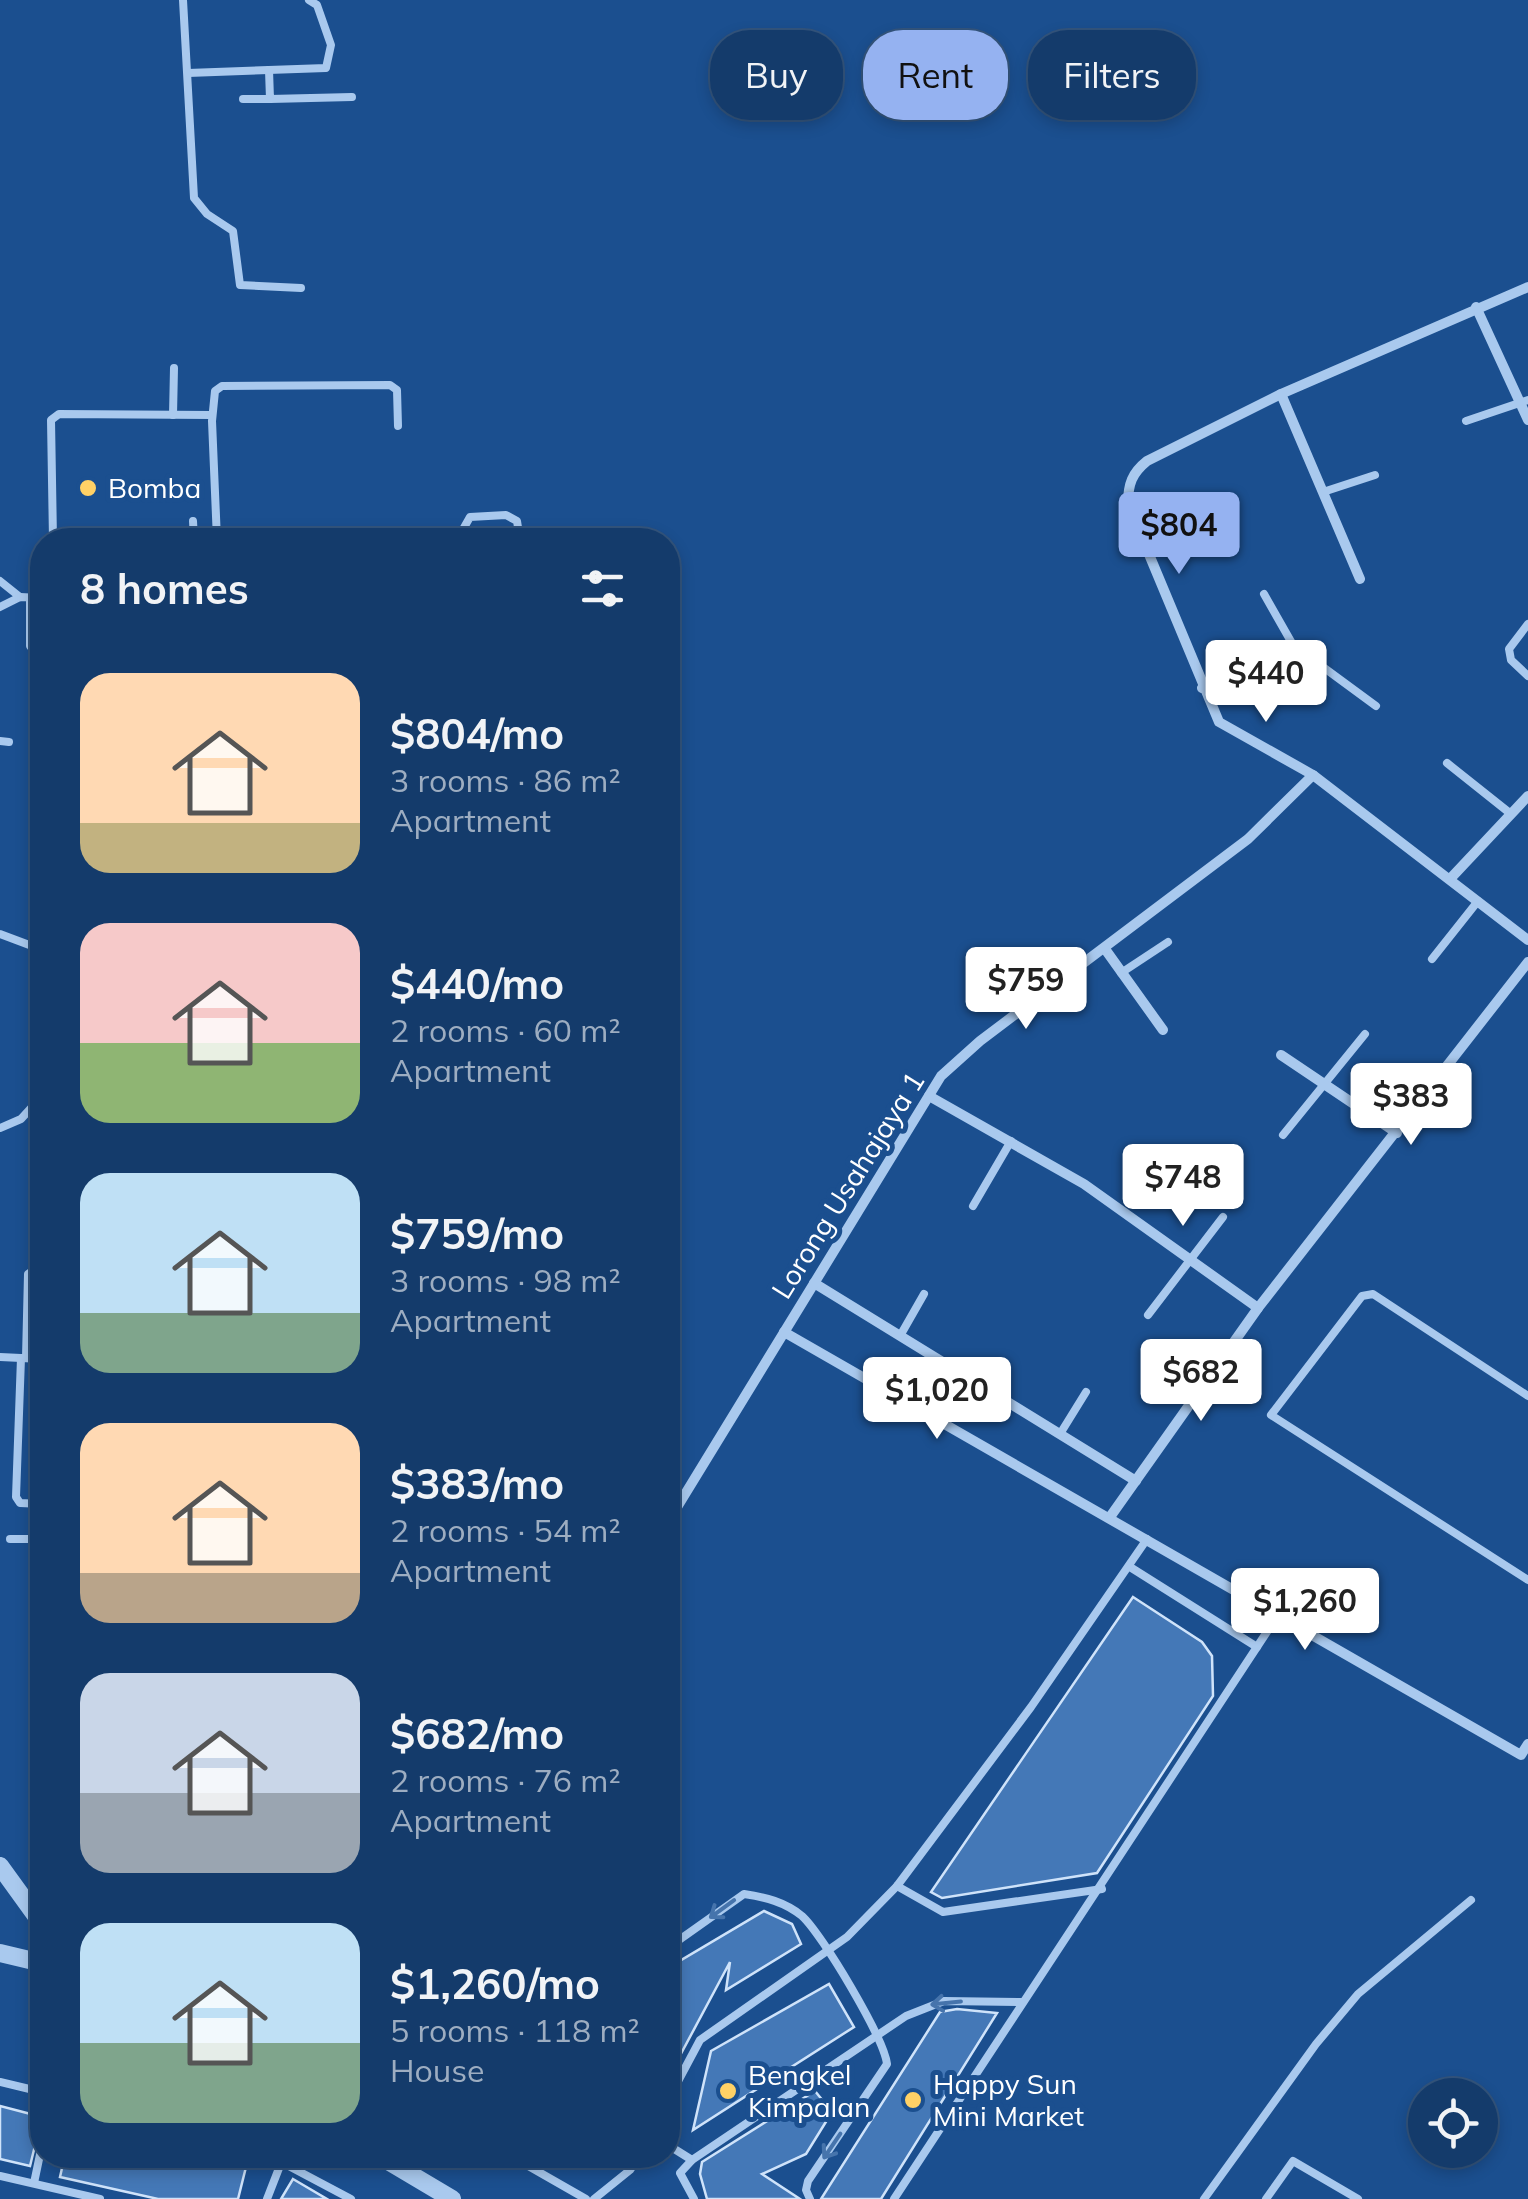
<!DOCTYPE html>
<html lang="en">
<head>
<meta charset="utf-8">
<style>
  body { margin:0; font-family:Mulish,sans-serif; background:#214673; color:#f1f3f6; height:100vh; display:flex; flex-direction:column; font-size:38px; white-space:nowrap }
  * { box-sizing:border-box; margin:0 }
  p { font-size:32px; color:#9dadc1 }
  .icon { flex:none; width:55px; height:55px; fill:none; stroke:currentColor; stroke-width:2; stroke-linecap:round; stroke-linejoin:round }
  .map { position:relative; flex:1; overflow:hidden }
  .panel { position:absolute; left:30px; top:528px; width:650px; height:1640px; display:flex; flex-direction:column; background:#143b6b; border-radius:40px; box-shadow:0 5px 15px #0003,0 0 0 2px #33557e }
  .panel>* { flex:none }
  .hud { position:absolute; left:710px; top:30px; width:668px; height:90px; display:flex; gap:20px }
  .tools { position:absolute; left:1408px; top:2078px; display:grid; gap:20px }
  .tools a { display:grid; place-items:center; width:90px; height:90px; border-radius:50%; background:#143b6b; box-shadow:0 5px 15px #0003,0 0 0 2px #33557e; font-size:50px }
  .price { position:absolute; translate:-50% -85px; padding:0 22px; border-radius:10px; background:#fff; color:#222; font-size:32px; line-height:65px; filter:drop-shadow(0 2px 5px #0008) }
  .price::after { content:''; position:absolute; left:50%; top:60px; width:30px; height:22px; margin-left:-15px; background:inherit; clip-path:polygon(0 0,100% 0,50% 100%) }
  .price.active { background:#95b2f1; color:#111 }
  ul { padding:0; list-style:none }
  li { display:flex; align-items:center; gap:30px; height:250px; padding:0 50px }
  li span { display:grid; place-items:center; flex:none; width:280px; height:200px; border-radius:30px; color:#555 }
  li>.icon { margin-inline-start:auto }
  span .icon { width:120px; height:120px; fill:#fffc; stroke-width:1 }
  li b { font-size:42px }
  h2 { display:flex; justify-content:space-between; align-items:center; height:120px; padding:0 50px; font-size:42px }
  .chip { padding:0 35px; border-radius:40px; background:#143b6b; box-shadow:0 5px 15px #0003,0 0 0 2px #33557e; font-size:35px; line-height:90px }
  .chip.active { background:#95b2f1; color:#111 }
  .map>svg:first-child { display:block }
  .building { fill:#4478b7; stroke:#cfe3fa; stroke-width:2.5 }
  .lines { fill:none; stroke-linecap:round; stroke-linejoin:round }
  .service { stroke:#a9c9ee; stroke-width:8 }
  .minor { stroke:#a9c9ee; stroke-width:10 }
  .tertiary { stroke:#a9c9ee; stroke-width:18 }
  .oneway { stroke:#4674ac }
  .poi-dot { fill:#ffd166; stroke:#1b4f8f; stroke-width:4 }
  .labels { text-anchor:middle; stroke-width:10; stroke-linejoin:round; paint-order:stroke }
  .poi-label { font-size:28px; fill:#fff; stroke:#1b4f8f; text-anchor:start }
  .street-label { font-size:28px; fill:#fff; stroke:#1b4f8f }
</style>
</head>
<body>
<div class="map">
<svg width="1528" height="2199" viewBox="0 0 1528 2199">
  <rect width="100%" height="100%" fill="#1b4f8f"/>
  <g class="building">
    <polygon points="1133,1597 1202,1642 1212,1656 1213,1696 1097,1873 942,1898 931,1892"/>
    <polygon points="764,1911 792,1924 801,1944 726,1990 730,1962 668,2078 668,1975 673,1965"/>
    <polygon points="829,1984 854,2027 693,2130 711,2051"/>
    <polygon points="957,2009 997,2013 881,2199 821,2199 940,2012"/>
    <polygon points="815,2091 832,2112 806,2154 762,2174 800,2199 707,2199 700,2174 702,2162"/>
    <polygon points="0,2106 42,2117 30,2166 0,2159"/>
    <polygon points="65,2155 209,2155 247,2163 238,2199 158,2199 60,2177"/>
    <polygon points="293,2179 327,2199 281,2199"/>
  </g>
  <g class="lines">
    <g class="service">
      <polyline points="183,0 194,198 207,214 233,231 240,285 301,288"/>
      <polyline points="269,70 270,99 352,97"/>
      <polyline points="188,73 326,68 331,45 317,5 309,0"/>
      <polyline points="243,99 270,99"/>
      <polyline points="173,415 174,368"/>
      <polyline points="1466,421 1528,400"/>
      <polyline points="1323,492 1375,475"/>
      <polyline points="193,521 194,540"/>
      <polyline points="53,540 51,420 59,414 212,415"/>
      <polyline points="217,540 212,421 215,391 222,386 390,385 397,390 398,426"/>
      <polyline points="457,540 470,517 506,515 517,521 520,540"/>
      <polyline points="0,581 20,597"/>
      <polyline points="1264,594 1293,645 1376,706"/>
      <polyline points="30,598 30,646 34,651 42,651"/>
      <polyline points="0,607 20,597 42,598"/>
      <polyline points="1528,624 1509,649 1511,660 1528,676"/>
      <polyline points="0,741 9,742"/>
      <polyline points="1447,763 1511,814"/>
      <polyline points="0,934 32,946 38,964 32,1107 21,1119 0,1128"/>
      <polyline points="1432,959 1478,901"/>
      <polyline points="1121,973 1168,942"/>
      <polyline points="1283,1135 1365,1034"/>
      <polyline points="973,1206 1011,1141"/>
      <polyline points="1148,1315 1223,1217"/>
      <polyline points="900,1336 924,1294"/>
      <polyline points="0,1357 42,1359"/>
      <polyline points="21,1358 16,1497 20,1503 42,1504"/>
      <polyline points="26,1358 28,1274 42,1264"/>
      <polyline points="1528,1396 1373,1294 1362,1296 1271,1415 1528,1580"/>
      <polyline points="1060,1434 1086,1392"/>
      <polyline points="10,1539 42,1539"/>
      <polyline points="1130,1567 1257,1647"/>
      <polyline points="897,1886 943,1912 1102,1889"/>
      <path d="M668,1958L679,1940L744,1894C765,1897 785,1902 802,1916C822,1934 884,2038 887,2064L808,2181L806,2190L810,2199"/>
      <polyline points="0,2082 42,2092"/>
      <polyline points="668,2100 700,2040 847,1937 897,1886 1031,1707 1147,1539"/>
      <polyline points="668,2145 692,2160"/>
      <polyline points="268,2155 351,2199"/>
      <polyline points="509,2155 586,2199"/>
      <polyline points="0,2176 100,2199"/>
      <polyline points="34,2183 42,2145"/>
      <polyline points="267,2199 281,2163"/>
      <polyline points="594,2199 630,2170 640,2155"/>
      <polyline points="694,2199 680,2173 692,2160 906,2016 944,2001 1022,2002"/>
      <polyline points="894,2199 1278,1615"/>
      <polyline points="1204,2199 1316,2044 1358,1994 1471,1900"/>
      <polyline points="1266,2199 1293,2161 1358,2199"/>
    </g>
    <g class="minor">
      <path d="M1528,287L1281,394L1147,461C1132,473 1128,484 1128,504L1219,722L1313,775L1528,940"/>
      <polyline points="1476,307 1528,420"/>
      <polyline points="1281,394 1360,579"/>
      <polyline points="1202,688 1293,645"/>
      <polyline points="1450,879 1528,796"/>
      <polyline points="1105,949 1163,1030"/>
      <polyline points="1281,1055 1397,1133"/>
      <polyline points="929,1096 1084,1184 1258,1308"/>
      <polyline points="814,1283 1136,1481"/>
      <polyline points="784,1332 1521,1755 1528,1744"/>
      <polyline points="1110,1517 1258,1308 1528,962"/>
      <polyline points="668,1522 941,1076 980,1041 1248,839 1313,775"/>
    </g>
    <g class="tertiary">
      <polyline points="0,1866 42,1924"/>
      <polyline points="0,1953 42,1963"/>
      <polyline points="378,2155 452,2199"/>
    </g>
  </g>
  <defs><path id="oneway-shaft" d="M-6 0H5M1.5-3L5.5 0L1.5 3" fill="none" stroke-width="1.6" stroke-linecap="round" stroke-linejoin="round" transform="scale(2.5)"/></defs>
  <g class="oneway">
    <use href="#oneway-shaft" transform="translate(722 1909) rotate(144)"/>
    <use href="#oneway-shaft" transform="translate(946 2003) rotate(174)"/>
    <use href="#oneway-shaft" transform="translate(832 2146) rotate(124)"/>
  </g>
  <g class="poi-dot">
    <circle cx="88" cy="488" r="10"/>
    <circle cx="728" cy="2091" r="10"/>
    <circle cx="913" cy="2100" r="10"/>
  </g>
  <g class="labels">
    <g class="poi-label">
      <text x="108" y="498">Bomba</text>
      <text x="748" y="2085">Bengkel<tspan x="748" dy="32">Kimpalan</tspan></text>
      <text x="933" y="2094">Happy Sun<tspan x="933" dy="32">Mini Market</tspan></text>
    </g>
    <g class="street-label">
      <text transform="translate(848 1185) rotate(-58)" y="10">Lorong Usahajaya 1</text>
    </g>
  </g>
</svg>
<div class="tools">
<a><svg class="icon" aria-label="locate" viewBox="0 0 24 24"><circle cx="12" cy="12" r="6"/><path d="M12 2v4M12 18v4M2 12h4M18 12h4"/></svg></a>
</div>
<b class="price active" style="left:1179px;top:577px">$804</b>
<b class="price" style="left:1266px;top:725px">$440</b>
<b class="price" style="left:1026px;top:1032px">$759</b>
<b class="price" style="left:1411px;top:1148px">$383</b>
<b class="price" style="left:1183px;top:1229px">$748</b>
<b class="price" style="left:1201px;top:1424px">$682</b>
<b class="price" style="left:937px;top:1442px">$1,020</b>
<b class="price" style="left:1305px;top:1653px">$1,260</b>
<div class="hud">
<a class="chip">Buy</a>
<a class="chip active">Rent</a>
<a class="chip">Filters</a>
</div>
<section class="panel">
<h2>8 homes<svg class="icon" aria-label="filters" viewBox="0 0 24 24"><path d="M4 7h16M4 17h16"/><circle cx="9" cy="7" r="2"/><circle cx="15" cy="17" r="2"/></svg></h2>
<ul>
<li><span style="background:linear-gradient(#ffd9b3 75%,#c2b280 0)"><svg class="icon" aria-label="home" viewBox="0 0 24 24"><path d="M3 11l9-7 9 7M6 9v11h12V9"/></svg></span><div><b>$804/mo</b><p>3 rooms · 86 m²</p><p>Apartment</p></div></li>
<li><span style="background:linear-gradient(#f6c9c9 60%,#8fb573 0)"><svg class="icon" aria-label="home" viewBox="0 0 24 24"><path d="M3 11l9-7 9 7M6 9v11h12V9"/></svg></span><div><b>$440/mo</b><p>2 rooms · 60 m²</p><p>Apartment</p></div></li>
<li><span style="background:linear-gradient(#bfe0f5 70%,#7fa58c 0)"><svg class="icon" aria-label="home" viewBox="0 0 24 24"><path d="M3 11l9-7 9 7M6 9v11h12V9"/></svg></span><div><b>$759/mo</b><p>3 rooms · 98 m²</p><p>Apartment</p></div></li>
<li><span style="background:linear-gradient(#ffd9b3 75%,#b9a48a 0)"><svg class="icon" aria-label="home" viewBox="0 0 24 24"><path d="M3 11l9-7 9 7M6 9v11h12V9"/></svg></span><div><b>$383/mo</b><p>2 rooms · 54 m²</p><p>Apartment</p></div></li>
<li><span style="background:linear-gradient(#c9d6e8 60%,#9aa5b1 0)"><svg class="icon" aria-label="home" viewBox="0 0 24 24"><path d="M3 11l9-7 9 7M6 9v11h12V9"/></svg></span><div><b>$682/mo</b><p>2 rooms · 76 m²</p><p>Apartment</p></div></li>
<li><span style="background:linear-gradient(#bfe0f5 60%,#7fa58c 0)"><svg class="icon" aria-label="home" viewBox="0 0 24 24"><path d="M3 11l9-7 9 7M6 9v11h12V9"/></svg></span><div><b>$1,260/mo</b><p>5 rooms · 118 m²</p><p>House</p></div></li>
</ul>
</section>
</div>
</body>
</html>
